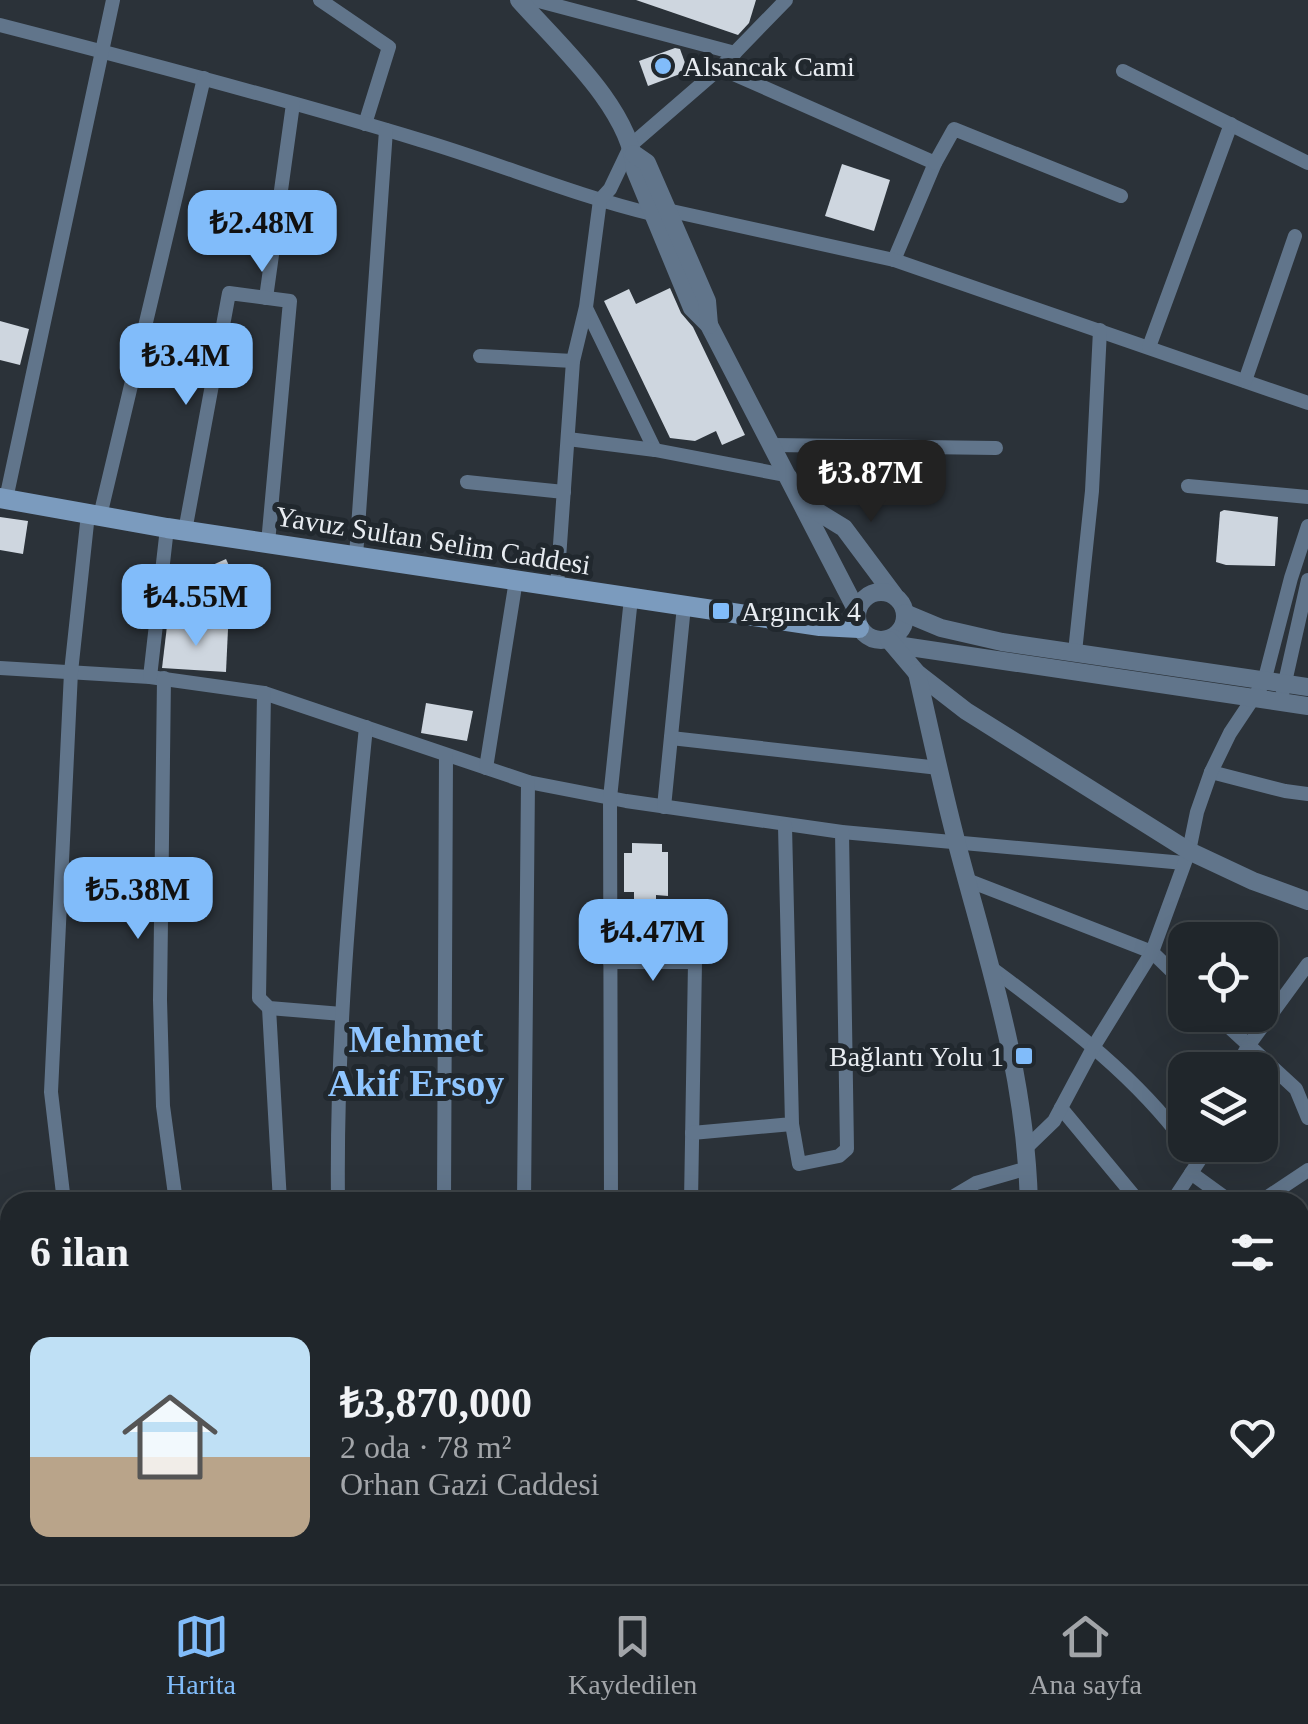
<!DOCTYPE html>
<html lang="tr">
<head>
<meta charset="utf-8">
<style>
  body { margin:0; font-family:"Times New Roman",serif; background:#282e33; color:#f1f3f6; height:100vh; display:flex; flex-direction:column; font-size:38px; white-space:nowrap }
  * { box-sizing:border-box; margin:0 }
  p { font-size:32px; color:#a2a5a9 }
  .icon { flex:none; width:55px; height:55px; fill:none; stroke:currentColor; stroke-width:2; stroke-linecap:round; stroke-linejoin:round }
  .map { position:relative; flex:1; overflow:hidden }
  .panel { position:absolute; left:0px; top:1192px; width:1310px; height:392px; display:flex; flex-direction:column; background:#20262b; border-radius:30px 30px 0 0; box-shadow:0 10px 40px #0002,0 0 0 2px #3d4347 }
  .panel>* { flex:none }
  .controls { position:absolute; left:1168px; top:922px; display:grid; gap:20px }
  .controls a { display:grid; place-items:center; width:110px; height:110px; border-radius:20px; background:#20262b; box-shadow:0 10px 40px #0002,0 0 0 2px #3d4347; font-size:50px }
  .price { position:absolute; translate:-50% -85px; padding:0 22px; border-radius:20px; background:#81bcfa; color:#111; font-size:32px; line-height:65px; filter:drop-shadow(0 2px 5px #0008) }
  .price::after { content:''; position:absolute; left:50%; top:60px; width:30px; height:22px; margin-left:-15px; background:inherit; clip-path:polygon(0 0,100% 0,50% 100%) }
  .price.selected { background:#222; color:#fff }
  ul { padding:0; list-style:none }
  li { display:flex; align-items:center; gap:30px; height:250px; padding:0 30px }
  li span { display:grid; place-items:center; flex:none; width:280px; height:200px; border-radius:20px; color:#555 }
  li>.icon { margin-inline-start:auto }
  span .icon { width:120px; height:120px; fill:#fffc; stroke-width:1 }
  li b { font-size:42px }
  h2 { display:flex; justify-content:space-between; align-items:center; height:120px; padding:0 30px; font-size:42px }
  .tabs { display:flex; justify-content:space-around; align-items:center; height:140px; border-top:2px solid #3d4347; background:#20262b; font-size:28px; color:#a2a5a9 }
  .tabs a { display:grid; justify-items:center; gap:5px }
  .tabs .selected { color:#81bcfa }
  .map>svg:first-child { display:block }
  .building { fill:#ced6df }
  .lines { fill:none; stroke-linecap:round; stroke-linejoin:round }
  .minor { stroke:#61758b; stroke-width:14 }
  .tertiary { stroke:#61758b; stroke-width:18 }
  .secondary { stroke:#7b9bbe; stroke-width:20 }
  .poi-dot { fill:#81bcfa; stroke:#21282e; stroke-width:4 }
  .labels { text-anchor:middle; stroke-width:10; stroke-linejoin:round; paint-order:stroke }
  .poi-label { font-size:28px; fill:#e8ecf1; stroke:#21282e; text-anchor:start }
  .street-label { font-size:28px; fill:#e8ecf1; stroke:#21282e }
  .district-label { font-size:38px; font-weight:bold; fill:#8fc5ff; stroke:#21282e }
</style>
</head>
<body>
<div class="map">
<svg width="1308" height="1584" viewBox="0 0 1308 1584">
  <rect width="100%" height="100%" fill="#2b3239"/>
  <g class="building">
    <polygon points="636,0 756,0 749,23 738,35"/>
    <polygon points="675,48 680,49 688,71 648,86 639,61"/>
    <polygon points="842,164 890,180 874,231 825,216"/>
    <polygon points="670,288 681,313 693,327 745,435 722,445 716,431 695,441 670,438 604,301 629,289 636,304"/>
    <polygon points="0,321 29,329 20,365 0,360"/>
    <polygon points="1224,510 1278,517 1275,566 1226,565 1216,562 1220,512"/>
    <polygon points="0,517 28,521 23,554 0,550"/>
    <polygon points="226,559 244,599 198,619 181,579"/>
    <polygon points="167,626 228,629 226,672 162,668"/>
    <polygon points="426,703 473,711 467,741 421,733"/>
    <polygon points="632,843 662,844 662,852 668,852 668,896 656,895 656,904 634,903 634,892 624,892 624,853 632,853"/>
  </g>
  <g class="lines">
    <g class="minor">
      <polyline points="320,0 389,47 365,124"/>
      <polyline points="535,0 735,53"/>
      <path d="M0,25C140,61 281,98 420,140C498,163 573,195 652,214"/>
      <polyline points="720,68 935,163 894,260"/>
      <polyline points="1123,71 1308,163"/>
      <polyline points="935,163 954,129 1121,196"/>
      <polyline points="667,210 894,260 1308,403"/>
      <polyline points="266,298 293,104"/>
      <polyline points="586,308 655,450"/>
      <polyline points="1149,347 1231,124"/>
      <polyline points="480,356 573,361"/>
      <polyline points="1245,381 1295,236"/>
      <polyline points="568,439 655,450 790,476"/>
      <polyline points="773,445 996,448"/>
      <polyline points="467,482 564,492"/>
      <polyline points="1188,486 1308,497"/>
      <polyline points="6,499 113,0"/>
      <polyline points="100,516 204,78"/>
      <polyline points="185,531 229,293 290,301 268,543"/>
      <polyline points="356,556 386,130"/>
      <polyline points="557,587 573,361 586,307 600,200 610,189 631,145 720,68 786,0"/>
      <polyline points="1075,652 1092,491 1100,330"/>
      <polyline points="0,668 150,677 264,693 528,782 626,801 842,832 1184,863"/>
      <polyline points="150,677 167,528"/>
      <polyline points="164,678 160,1000 163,1106 176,1202"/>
      <polyline points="1283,691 1308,580"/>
      <polyline points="264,693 259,998 269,1008 342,1014"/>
      <polyline points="671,738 939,768"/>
      <polyline points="486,768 516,580"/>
      <polyline points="1211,772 1285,791 1308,794"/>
      <polyline points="664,807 684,606"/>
      <polyline points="967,880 1152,952 1185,984"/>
      <polyline points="610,962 695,962 691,1202"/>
      <path d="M993,969C1063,1022 1132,1072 1185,1143"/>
      <polyline points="269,1008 280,1202"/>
      <polyline points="1216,1015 1296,1089 1308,1118"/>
      <polyline points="1235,1070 1248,1046 1308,964"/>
      <polyline points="1061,1108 1139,1202"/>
      <polyline points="792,1124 799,1164 839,1156 847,1149 842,832"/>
      <polyline points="692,1133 792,1124 785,826"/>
      <polyline points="1026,1148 1054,1121 1094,1046 1152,952 1189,851 1197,812 1211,772 1230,733 1264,682 1291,578 1308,526"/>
      <polyline points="1191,1173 1231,1202"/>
      <polyline points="64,1202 51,1092 71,672 88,514"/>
      <path d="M338,1202C336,1043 350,886 366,727"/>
      <polyline points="444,1202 446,755"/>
      <polyline points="524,1202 528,782"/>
      <polyline points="611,1202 610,798 631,598"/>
      <polyline points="944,1202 976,1183 1028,1168"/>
      <polyline points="1172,1202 1199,1161 1204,1145"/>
      <polyline points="1260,1202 1308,1170"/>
      <polyline points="1300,1346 1308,1340"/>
      <polyline points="1300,1353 1308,1362"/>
      <polyline points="1300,1497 1308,1493"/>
      <polyline points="141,1575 143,1584"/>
      <polyline points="389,1575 395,1584"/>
      <polyline points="492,1575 496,1584"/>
      <polyline points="595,1575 596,1584"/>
      <polyline points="317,1584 327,1575"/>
      <polyline points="448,1584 466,1575"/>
      <polyline points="1098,1584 1108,1575"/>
      <polyline points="1182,1584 1186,1575"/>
    </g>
    <g class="tertiary">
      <path d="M519,0C559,45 631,109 635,170L692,308L709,325L857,611"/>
      <polyline points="634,154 647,163 707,301 709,325"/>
      <polyline points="805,504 844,528 894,595"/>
      <circle cx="881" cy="616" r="24"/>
      <polyline points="905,613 941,628 1002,642 1308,687"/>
      <polyline points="893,638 903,646 1308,706"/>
      <polyline points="889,640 917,673 966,711 1189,851 1253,881 1308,901"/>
      <path d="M917,673C930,730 942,787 957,844C990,969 1025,1071 1029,1202"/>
      <polyline points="991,1584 991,1575"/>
    </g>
    <polyline class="secondary" points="0,498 167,528 820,626 859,628"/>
  </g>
  <g class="poi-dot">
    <circle cx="663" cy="66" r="10"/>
    <rect x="711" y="601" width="20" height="20" rx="5"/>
    <rect x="1014" y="1046" width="20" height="20" rx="5"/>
  </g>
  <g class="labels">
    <g class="poi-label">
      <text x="683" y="76">Alsancak Cami</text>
      <text x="741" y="621">Argıncık 4</text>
      <text x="1004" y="1066" text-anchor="end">Bağlantı Yolu 1</text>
    </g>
    <g class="street-label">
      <text transform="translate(433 540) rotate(9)" y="10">Yavuz Sultan Selim Caddesi</text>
    </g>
    <g class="district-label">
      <text x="416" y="1052">Mehmet<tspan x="416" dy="44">Akif Ersoy</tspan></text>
    </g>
  </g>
</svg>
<div class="controls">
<a><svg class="icon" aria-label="locate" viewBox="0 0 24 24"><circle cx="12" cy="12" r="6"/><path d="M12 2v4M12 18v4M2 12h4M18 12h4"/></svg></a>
<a><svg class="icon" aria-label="layers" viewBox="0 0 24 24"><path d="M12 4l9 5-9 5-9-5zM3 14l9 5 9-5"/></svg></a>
</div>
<b class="price" style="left:262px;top:275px">₺2.48M</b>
<b class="price" style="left:186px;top:408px">₺3.4M</b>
<b class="price selected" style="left:871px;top:525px">₺3.87M</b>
<b class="price" style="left:196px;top:649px">₺4.55M</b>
<b class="price" style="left:138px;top:942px">₺5.38M</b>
<b class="price" style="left:653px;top:984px">₺4.47M</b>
<section class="panel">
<h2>6 ilan<svg class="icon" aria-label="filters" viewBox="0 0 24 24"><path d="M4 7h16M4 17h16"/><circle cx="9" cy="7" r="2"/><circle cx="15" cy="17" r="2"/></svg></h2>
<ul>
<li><span style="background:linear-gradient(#bfe0f5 60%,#b9a48a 0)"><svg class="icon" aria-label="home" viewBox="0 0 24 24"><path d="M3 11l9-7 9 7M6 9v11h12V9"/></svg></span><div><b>₺3,870,000</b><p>2 oda · 78 m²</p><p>Orhan Gazi Caddesi</p></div><svg class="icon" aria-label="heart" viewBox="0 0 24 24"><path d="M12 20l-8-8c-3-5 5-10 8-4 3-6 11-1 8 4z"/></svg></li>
</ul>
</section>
</div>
<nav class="tabs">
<a class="selected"><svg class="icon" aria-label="map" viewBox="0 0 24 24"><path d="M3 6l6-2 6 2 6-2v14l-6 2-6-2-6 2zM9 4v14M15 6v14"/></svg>Harita</a>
<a><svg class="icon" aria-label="saved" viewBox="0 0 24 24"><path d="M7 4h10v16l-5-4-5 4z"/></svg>Kaydedilen</a>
<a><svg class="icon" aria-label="home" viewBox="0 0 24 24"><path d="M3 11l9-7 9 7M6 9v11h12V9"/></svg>Ana sayfa</a>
</nav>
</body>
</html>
